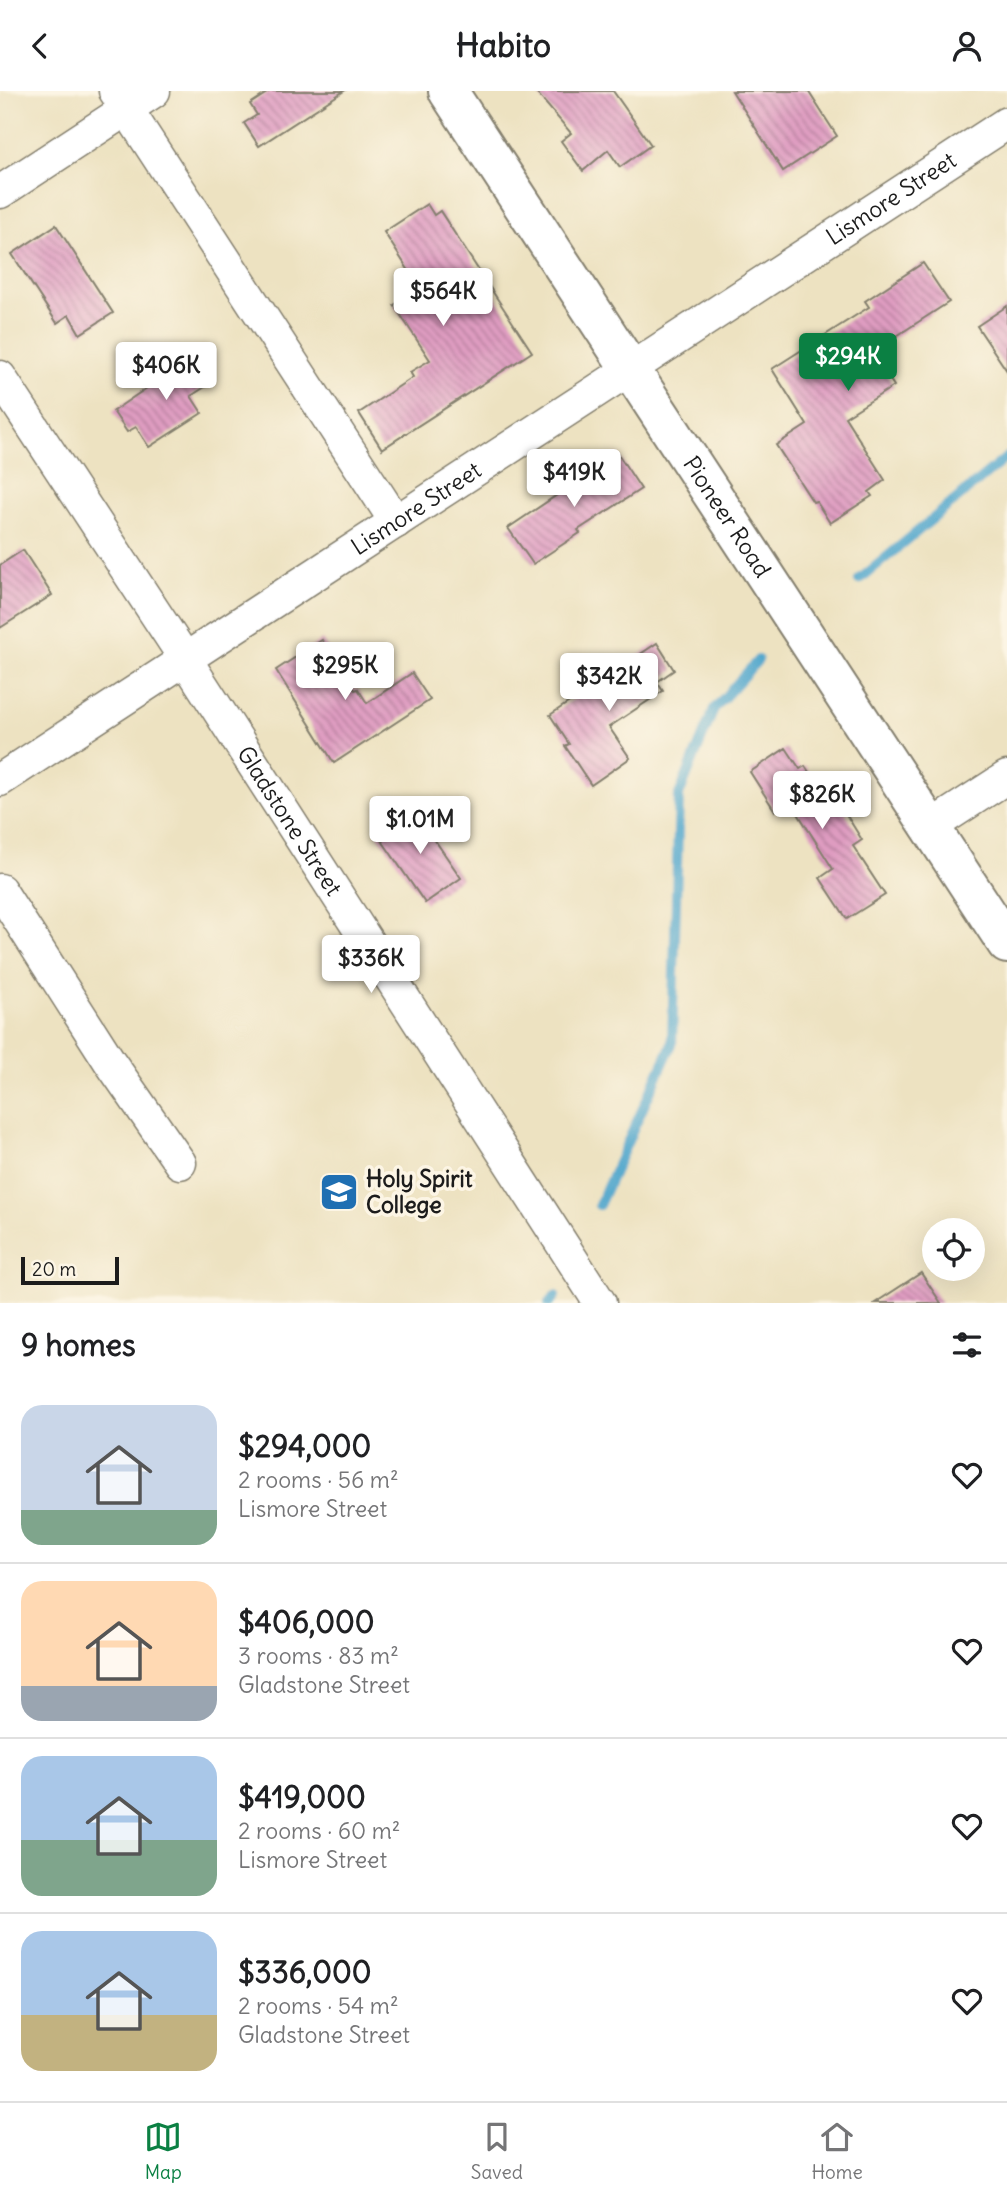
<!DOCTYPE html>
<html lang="en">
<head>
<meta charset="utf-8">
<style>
  body { margin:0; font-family:Delius,sans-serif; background:#f2f2f2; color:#202124; height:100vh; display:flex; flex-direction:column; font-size:26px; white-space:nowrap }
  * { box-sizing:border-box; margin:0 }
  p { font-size:23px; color:#757577 }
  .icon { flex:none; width:38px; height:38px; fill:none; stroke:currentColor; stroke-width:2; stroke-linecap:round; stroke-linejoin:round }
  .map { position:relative; height:1212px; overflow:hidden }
  .panel { display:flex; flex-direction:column; background:#fff; flex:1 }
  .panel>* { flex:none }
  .fabs { position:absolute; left:922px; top:1127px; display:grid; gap:14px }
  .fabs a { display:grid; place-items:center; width:63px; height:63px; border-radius:50%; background:#fff; box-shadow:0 7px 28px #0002; font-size:35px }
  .scale { position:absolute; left:21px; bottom:18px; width:98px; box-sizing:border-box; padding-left:7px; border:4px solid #1c1c1c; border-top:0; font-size:19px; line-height:24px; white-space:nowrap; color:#1c1c1c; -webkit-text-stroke:5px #fcf5e5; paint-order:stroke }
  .price { position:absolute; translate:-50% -60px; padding:0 16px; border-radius:7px; background:#fff; color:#222; font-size:23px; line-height:46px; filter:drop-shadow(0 2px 4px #0008) }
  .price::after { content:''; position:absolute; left:50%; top:42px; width:21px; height:16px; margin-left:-10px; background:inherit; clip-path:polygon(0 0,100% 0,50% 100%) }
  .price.active { background:#0b8043; color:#fff }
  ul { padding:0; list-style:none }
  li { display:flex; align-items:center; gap:21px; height:175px; padding:0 21px }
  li+li { border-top:2px solid #e0e0e0 }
  li span { display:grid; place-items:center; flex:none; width:196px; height:140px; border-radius:21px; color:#555 }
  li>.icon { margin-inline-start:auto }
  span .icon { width:84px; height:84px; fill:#fffc; stroke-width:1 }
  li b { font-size:30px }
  h2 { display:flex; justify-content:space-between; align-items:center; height:84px; padding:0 21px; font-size:30px }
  header { display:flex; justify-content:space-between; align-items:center; height:91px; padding:0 21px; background:#fff; font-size:32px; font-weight:700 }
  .dock { display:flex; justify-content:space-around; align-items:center; height:98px; border-top:2px solid #e0e0e0; background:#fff; font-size:19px; color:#757577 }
  .dock a { display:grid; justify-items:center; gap:4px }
  .dock .active { color:#0b8043 }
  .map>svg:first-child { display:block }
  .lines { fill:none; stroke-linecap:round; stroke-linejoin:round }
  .stream { stroke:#4fa6cc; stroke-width:10 }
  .building { fill:url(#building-back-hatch) }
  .minor-casing { stroke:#847f6e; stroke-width:35 }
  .major-casing { stroke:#847f6e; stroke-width:42 }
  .minor { stroke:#fff; stroke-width:32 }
  .major { stroke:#fff; stroke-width:38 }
  .labels { text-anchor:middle; stroke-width:7; stroke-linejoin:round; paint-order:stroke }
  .street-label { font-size:23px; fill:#1c1c1c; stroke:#fcf5e5 }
  .poi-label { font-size:23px; font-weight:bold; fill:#1c1c1c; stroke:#fcf5e5; text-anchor:start }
</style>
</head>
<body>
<header><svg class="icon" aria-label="back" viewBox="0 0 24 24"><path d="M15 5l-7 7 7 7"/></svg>Habito<svg class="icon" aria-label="person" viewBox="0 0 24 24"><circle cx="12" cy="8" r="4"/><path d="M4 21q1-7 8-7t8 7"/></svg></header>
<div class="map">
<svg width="1007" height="1212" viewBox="0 0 1007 1212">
  <defs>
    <pattern id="building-back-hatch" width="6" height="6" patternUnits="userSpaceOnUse" patternTransform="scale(1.75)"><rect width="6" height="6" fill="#df9cc1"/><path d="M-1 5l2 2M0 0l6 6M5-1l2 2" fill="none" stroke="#b47e9c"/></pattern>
  </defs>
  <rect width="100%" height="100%" fill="#fcf5e5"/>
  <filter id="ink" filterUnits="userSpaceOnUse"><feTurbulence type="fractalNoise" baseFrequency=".0143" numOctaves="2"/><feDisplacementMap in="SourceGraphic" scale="14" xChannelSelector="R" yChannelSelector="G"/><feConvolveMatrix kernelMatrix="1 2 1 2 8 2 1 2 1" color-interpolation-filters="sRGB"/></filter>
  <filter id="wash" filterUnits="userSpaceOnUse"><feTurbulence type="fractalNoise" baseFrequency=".00686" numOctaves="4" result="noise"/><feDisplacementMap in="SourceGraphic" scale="28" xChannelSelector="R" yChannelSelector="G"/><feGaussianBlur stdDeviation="1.57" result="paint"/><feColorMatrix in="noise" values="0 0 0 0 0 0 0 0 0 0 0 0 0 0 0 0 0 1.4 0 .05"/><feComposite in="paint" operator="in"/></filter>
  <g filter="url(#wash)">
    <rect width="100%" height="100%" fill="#ede2c1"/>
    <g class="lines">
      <g class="stream">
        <polyline points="859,489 1007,366"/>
        <polyline points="599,1114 672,953 679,704 714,618 758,569"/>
        <polyline points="549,1212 555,1205"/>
      </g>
    </g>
    <g id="blocks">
      <g class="building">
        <polygon points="270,0 344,0 259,55 244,32 257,24 250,13"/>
        <polygon points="535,0 613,0 651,54 620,76 608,59 583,80 561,50 571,42"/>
        <polygon points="732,0 808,0 837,45 783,80"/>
        <polygon points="427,113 434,124 440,120 532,261 382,358 359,322 413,286 410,281 430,269 394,214 420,197 384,141"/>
        <polygon points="56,134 113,222 80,243 69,224 57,232 12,163"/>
        <polygon points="923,172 949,211 872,261 894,295 845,326 885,389 869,401 872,405 830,432 816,410 813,411 776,354 807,334 772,278 869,216 865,210"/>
        <polygon points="1007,215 1007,280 977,235"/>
        <polygon points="197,263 214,290 191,305 202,322 149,356 136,336 127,341 113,320"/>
        <polygon points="618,363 641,398 578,439 580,442 533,473 508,437"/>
        <polygon points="23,459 52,504 0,537 0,474"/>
        <polygon points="322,549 355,599 358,598 367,612 412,582 430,609 334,672 276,579"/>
        <polygon points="657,552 674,579 657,591 663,600 609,636 630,667 591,694 565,655 569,653 550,624"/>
        <polygon points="786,657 800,678 805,675 832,716 839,712 862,749 853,755 885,804 847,828 820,787 833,778 790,710 775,720 750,681"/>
        <polygon points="414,719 461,787 425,812 378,744"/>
        <polygon points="921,1182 941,1212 875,1212"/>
      </g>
    </g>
  </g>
  <g filter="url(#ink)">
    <use href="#blocks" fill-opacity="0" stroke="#847f6e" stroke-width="2"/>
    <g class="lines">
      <g class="minor-casing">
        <g id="minor">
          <polyline points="115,0 396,431"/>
          <polyline points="0,101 154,0"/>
          <path id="s1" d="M0,286L186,569L600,1212"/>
          <path id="s2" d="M0,689L1007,32"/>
          <polyline points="930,736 1007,686"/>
          <polyline points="0,799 110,971 180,1072"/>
        </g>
      </g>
      <g class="major-casing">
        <g id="major">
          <path id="s3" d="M448,0L1007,853"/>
        </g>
      </g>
      <use href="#minor" class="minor"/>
      <use href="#major" class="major"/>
    </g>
  </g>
  <defs>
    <g id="school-square" transform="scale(2.0125)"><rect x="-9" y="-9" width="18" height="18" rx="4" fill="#1f6fb2" stroke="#fcf5e5"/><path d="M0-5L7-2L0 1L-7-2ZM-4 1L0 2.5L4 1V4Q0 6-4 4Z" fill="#fff"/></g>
  </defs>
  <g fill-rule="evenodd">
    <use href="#school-square" x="339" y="1101"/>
  </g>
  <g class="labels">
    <g class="street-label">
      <text dy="8" stroke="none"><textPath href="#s2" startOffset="1064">Lismore Street</textPath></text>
      <text dy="8" stroke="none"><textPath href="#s2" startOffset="497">Lismore Street</textPath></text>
      <text dy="8" stroke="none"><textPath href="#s3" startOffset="509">Pioneer Road</textPath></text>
      <text dy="8" stroke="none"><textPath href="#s1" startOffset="530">Gladstone Street</textPath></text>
    </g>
    <g class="poi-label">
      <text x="366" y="1096">Holy Spirit<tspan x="366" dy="26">College</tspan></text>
    </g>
  </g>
</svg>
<div class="fabs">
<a><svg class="icon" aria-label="locate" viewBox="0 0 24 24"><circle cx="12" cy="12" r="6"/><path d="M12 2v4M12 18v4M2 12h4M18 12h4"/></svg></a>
</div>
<div class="scale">20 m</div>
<b class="price" style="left:443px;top:237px">$564K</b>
<b class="price active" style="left:848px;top:302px">$294K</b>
<b class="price" style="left:166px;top:311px">$406K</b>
<b class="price" style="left:574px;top:418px">$419K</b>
<b class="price" style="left:345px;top:611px">$295K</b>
<b class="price" style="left:609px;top:622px">$342K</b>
<b class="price" style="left:822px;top:740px">$826K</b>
<b class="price" style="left:420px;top:765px">$1.01M</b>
<b class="price" style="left:371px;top:904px">$336K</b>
</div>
<section class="panel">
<h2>9 homes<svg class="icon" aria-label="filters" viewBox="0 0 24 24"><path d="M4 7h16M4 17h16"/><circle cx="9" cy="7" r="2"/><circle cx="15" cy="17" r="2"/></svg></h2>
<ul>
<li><span style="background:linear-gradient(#c9d6e8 75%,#7fa58c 0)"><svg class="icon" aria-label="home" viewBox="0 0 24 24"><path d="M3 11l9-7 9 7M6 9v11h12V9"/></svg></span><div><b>$294,000</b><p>2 rooms · 56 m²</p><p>Lismore Street</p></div><svg class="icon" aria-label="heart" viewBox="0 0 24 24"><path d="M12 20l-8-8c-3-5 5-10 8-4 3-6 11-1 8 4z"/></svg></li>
<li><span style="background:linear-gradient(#ffd9b3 75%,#9aa5b1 0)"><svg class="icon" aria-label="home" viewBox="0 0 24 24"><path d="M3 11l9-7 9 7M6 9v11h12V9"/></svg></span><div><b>$406,000</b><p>3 rooms · 83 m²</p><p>Gladstone Street</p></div><svg class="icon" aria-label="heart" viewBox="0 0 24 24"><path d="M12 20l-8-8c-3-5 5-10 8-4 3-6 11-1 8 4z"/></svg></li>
<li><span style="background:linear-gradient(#a9c7e8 60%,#7fa58c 0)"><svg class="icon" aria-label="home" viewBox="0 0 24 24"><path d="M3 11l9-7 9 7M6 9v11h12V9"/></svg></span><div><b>$419,000</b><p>2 rooms · 60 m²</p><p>Lismore Street</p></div><svg class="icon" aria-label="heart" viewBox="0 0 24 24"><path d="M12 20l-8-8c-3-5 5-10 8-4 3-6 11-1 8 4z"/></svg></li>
<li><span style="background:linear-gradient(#a9c7e8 60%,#c2b280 0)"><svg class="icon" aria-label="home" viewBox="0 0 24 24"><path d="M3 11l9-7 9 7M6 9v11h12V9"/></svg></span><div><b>$336,000</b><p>2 rooms · 54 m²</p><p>Gladstone Street</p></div><svg class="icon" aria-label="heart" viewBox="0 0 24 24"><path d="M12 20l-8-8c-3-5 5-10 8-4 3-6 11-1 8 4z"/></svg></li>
</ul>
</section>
<nav class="dock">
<a class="active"><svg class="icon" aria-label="map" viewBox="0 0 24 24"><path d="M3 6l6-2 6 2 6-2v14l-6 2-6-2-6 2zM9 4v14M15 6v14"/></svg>Map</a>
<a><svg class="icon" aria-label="saved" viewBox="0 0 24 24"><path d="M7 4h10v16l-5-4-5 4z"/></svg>Saved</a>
<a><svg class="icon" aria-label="home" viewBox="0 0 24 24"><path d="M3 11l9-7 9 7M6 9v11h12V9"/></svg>Home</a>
</nav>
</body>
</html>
